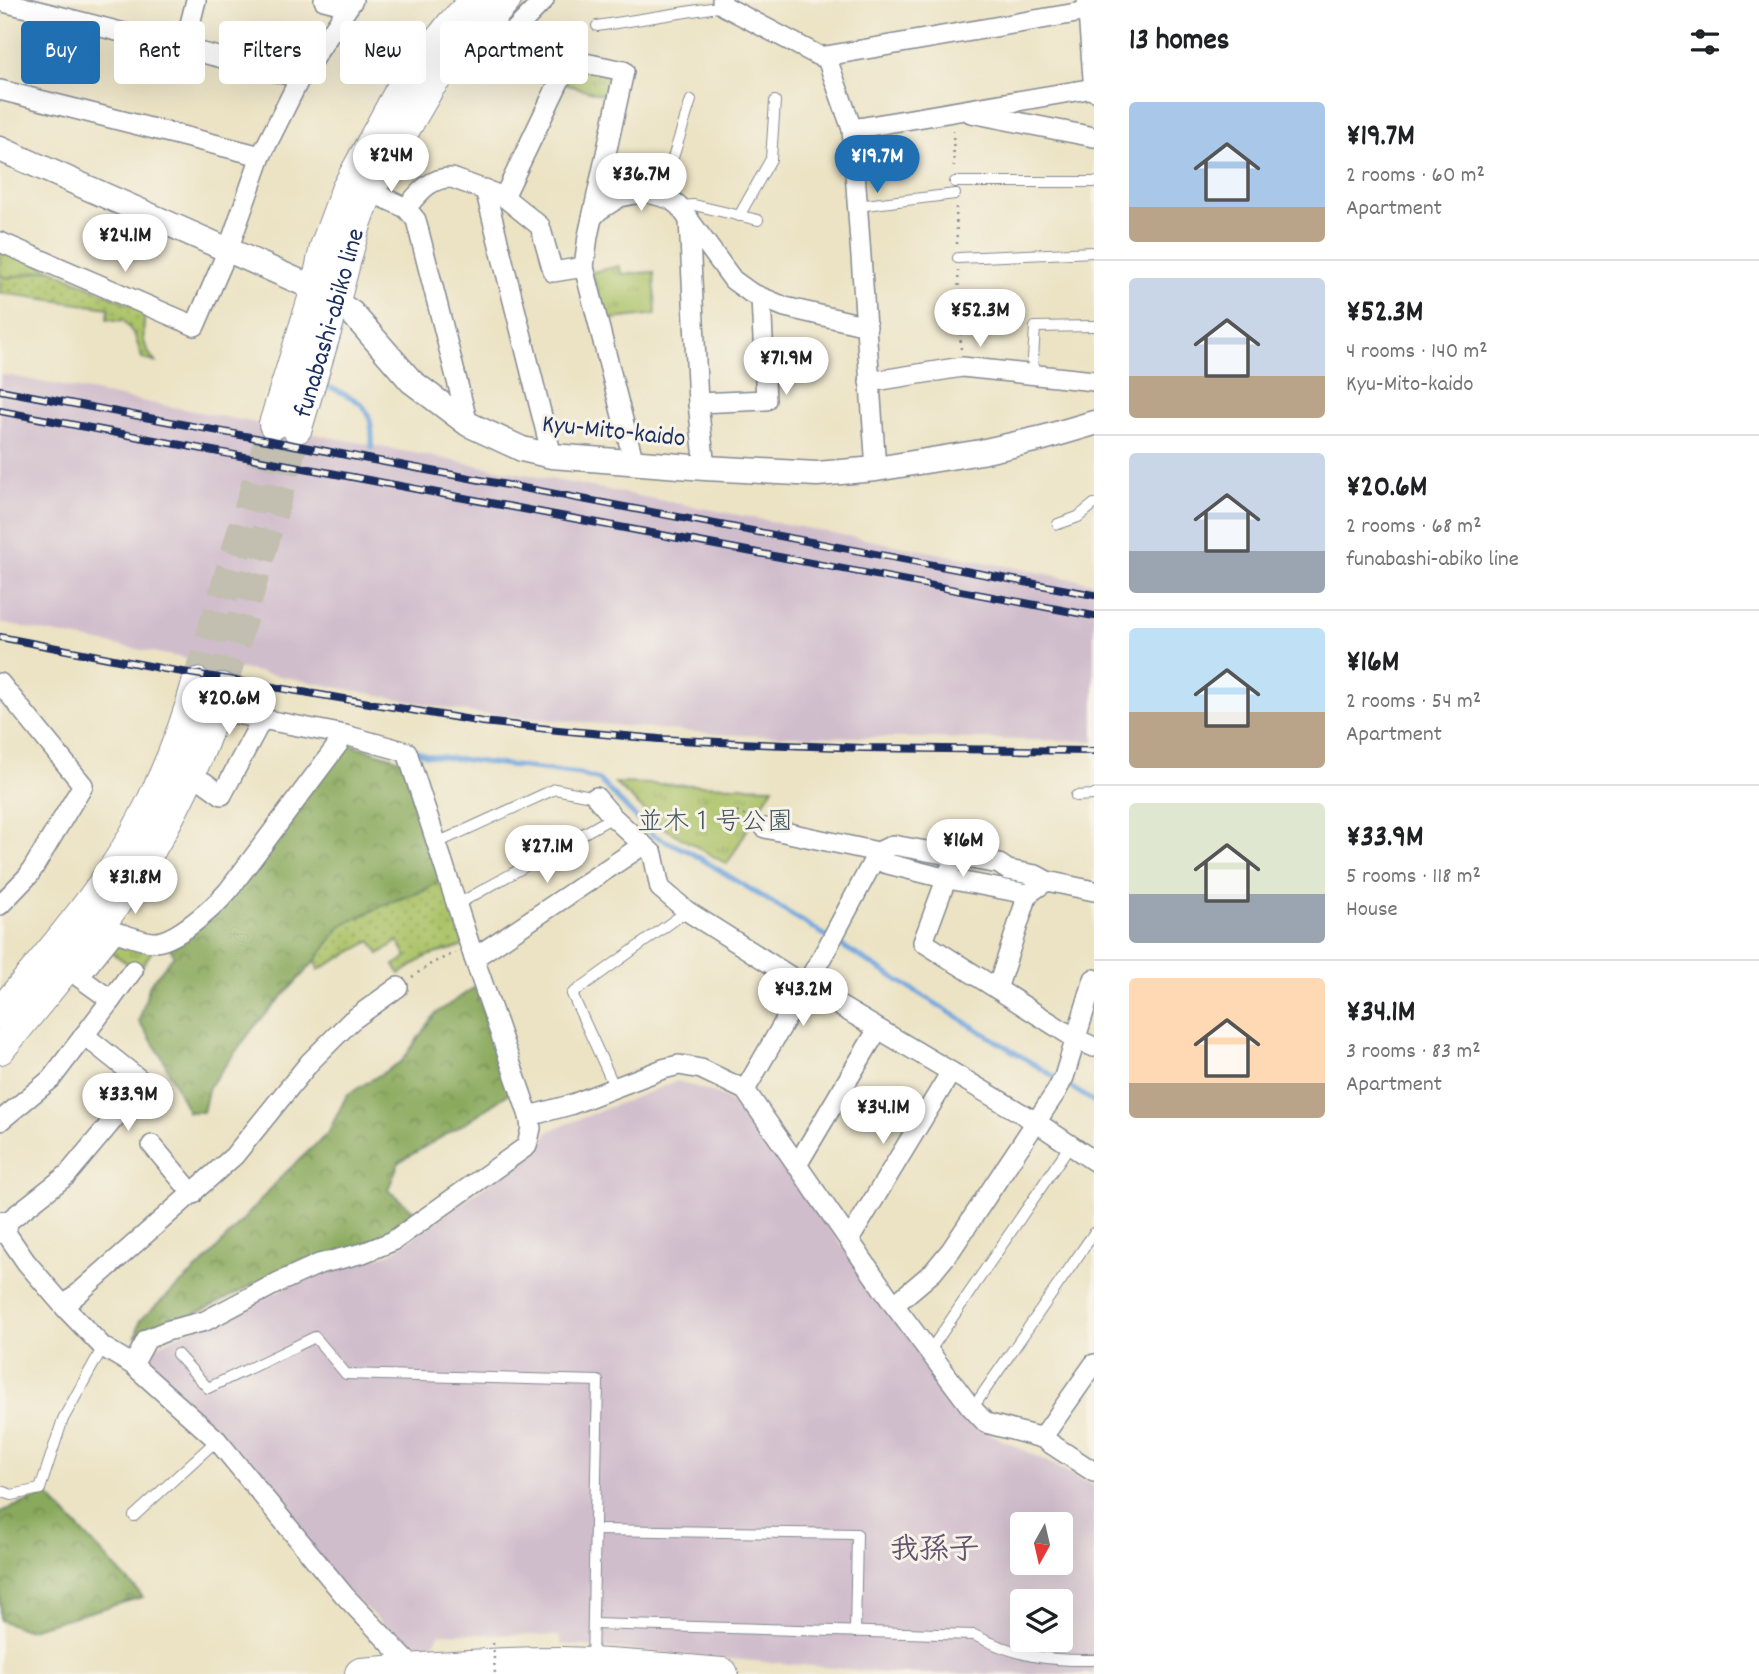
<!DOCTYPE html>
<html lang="en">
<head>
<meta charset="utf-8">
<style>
  body { margin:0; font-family:Dekko,"Klee One",sans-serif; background:#f6f6f6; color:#202124; height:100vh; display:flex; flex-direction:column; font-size:26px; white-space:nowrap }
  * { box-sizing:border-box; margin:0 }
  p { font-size:23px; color:#757577 }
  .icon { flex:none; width:38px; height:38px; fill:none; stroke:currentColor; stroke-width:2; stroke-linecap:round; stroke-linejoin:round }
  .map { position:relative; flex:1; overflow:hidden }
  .side { display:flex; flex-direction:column; background:#fff; width:665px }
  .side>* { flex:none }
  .top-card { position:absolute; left:21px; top:21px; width:665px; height:63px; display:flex; gap:14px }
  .needle { width:46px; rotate:188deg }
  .controls { position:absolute; left:1010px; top:1512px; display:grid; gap:14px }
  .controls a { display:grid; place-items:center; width:63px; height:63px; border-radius:7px; background:#fff; box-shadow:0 7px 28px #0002; font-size:35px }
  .price { position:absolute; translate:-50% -60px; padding:0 16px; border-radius:24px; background:#fff; color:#222; font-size:23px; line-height:46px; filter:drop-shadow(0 2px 4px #0008) }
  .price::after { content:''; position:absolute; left:50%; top:42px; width:21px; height:16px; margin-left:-10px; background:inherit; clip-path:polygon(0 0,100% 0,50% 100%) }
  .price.on { background:#1f6fb2; color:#fff }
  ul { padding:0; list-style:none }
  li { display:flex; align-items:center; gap:21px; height:175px; padding:0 35px }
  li+li { border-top:2px solid #e0e0e0 }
  li span { display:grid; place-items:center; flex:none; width:196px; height:140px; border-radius:7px; color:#555 }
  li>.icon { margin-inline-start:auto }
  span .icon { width:84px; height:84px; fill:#fffc; stroke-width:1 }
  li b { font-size:30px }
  h2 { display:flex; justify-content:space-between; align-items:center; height:84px; padding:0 35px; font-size:30px }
  .tag { padding:0 24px; border-radius:7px; background:#fff; box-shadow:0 7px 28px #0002; font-size:24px; line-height:63px }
  .tag.on { background:#1f6fb2; color:#fff }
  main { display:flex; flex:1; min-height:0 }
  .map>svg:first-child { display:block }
  .industrial { fill:#d0bdcc; fill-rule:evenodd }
  .grass { fill:url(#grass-dots); stroke:#647963; stroke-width:2 }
  .forest { fill:url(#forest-crowns); stroke:#526c5d; stroke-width:2 }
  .park { fill:url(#park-tufts); stroke:#647963; stroke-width:2 }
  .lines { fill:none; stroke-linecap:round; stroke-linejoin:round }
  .stream { stroke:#70a6de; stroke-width:5 }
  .primary-tunnel { stroke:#c2bfb0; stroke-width:30; stroke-dasharray:30 15; stroke-linecap:butt }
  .service-casing { stroke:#848991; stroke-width:12 }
  .minor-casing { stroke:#848991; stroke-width:22 }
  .tertiary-casing { stroke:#848991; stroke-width:27 }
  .primary-casing { stroke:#848991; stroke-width:32 }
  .trunk-casing { stroke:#848991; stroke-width:34 }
  .path { stroke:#848991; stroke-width:2.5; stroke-dasharray:2 5; stroke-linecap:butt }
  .service { stroke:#fff; stroke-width:10 }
  .minor { stroke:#fff; stroke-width:19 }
  .tertiary { stroke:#fff; stroke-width:24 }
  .primary { stroke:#fff; stroke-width:30 }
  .trunk { stroke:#fff; stroke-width:32 }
  .rail-casing { stroke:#1b2f5e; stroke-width:8 }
  .rail { stroke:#f7f3e8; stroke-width:5; stroke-dasharray:16; stroke-linecap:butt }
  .path-bridge { stroke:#848991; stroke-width:2.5; stroke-dasharray:2 5; stroke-linecap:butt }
  .labels { text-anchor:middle; stroke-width:6; stroke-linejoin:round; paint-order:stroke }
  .street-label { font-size:26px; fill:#1b2f5e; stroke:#f7f3e8 }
  .park-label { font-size:26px; fill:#3f5460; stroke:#f7f3e8 }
  .quarter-label { font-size:30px; font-weight:bold; fill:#635471; stroke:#f7f3e8 }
</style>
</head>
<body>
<main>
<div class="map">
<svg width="1094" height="1674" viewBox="0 0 1094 1674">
  <defs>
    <pattern id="grass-dots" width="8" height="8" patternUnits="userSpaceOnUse" patternTransform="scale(1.75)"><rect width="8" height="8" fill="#acc368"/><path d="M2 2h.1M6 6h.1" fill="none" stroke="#8b9f59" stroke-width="1.8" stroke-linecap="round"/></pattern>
    <pattern id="forest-crowns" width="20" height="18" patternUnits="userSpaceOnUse" patternTransform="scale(1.75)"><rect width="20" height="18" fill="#89a95c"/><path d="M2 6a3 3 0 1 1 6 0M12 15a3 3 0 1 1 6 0" fill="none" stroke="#6f8a4f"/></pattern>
    <pattern id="park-tufts" width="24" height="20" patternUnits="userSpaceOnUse" patternTransform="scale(1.75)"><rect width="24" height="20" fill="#acc368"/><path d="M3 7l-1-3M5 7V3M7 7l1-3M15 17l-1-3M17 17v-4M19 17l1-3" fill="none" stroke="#8b9f59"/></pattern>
  </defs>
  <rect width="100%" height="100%" fill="#f7f3e8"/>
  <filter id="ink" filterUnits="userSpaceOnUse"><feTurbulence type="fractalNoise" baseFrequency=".0143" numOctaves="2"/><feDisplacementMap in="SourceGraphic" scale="14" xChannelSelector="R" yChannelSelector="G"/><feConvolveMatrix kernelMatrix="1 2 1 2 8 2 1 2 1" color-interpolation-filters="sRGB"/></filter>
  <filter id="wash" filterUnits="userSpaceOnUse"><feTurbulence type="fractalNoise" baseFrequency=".00686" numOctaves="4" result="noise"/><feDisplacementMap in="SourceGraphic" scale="28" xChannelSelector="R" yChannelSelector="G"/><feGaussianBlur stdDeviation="1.57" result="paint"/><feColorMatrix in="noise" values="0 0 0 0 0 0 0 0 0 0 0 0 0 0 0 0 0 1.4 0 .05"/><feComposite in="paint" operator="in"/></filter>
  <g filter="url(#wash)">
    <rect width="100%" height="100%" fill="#ece3c4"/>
    <g class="industrial">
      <polygon points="0,374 1094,583 1094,741 728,735 472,713 0,623"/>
      <path d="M677,1081L718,1094L744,1111L974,1426L1064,1470L1094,1487V1674H901L561,1644L559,1636L440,1633L434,1643L414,1653L343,1587L154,1377L152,1349L176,1336L315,1275L391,1253L535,1150L549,1131ZM1022,1524H1060V1563H1022ZM1022,1601H1060V1640H1022Z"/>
    </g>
    <g class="grass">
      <path d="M50,269L145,311C143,334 140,346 157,363L142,358L135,336L124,321L107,319L109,308L0,293V275L8,278Z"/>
      <polygon points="444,877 464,946 427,956 400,974 394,965 407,957 398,941 379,954 371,941 318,970 315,961 342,925 388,903 426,890"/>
    </g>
    <g class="forest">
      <polygon points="346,743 404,761 444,877 426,890 388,903 342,925 315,961 255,1026 209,1087 203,1112 188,1112 162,1057 139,1021 150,984 174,955 167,943 183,936"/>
      <polygon points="475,987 511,1092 459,1127 399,1162 388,1190 415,1212 387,1235 349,1250 297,1262 220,1302 194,1314 164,1323 136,1336 140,1320 204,1263 283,1175 328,1133 347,1095 402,1061 435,1014"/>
      <polygon points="47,1494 143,1597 26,1630 0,1620 0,1512"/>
    </g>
    <g class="park">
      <polygon points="580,67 614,73 614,98 565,84 571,72"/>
      <polygon points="0,248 50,269 8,278 0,275"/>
      <polygon points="619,266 622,274 654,272 656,314 605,320 592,272"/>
      <polygon points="615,783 773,787 727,864 662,827"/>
      <polygon points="115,937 154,948 139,971 106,949"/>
    </g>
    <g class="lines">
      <g class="stream">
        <path d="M325,385C362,402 374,404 372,448"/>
        <polyline points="413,749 426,755 579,774 599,780 653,835 690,852 1058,1079"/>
        <polyline points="1066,1084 1094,1102"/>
      </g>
    </g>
  </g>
  <g filter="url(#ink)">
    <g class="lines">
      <g class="primary-tunnel">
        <polyline points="197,683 274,424"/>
        <polyline points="222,688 297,428"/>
      </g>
      <g class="service-casing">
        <g id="service">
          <polyline points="597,26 724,6"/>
          <polyline points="955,182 1094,182"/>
          <polyline points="661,196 691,100"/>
          <polyline points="680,206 694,205 758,220"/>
          <polyline points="857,206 955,194"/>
          <polyline points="739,216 771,159 775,101"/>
          <polyline points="958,258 1094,252"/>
          <polyline points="1032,375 1035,327 1094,326"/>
          <polyline points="1058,524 1078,517 1094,504"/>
          <polyline points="1076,796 1094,795"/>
          <polyline points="437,843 555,789 596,797"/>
          <polyline points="458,904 613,817"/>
          <polyline points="615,1088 572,994 687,911"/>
          <polyline points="929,1352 1070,1145"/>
          <polyline points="177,1354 208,1388 315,1337 346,1374 598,1381 592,1662"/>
          <polyline points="972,1409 1094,1233"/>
          <polyline points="0,1491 12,1495 40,1489 63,1419 103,1347"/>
          <polyline points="134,1516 217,1440"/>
          <polyline points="595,1530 857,1534 855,1632"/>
          <path d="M593,1624L974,1635C1016,1656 1047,1661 1094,1660"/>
        </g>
      </g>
      <g class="minor-casing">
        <g id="minor">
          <polyline points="324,0 348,6"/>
          <polyline points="544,0 508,37 536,53 624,71 592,218"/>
          <polyline points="722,0 724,6 819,56 826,56 852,129 876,469"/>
          <polyline points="1087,0 1094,91"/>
          <polyline points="0,1 300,78"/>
          <polyline points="184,48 196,0"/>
          <polyline points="826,56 1088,11"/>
          <polyline points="0,90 261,156"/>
          <polyline points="971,113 1094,137"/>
          <polyline points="852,129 1094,88"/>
          <polyline points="485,189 552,456"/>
          <polyline points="369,191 406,208"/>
          <polyline points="504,197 569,61"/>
          <polyline points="689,219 698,403 705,468"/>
          <polyline points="0,242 195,326 228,250 261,156 300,78 353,0"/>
          <polyline points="869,382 962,367 1094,381"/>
          <polyline points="698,403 766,400 761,298"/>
          <path d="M468,424L416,220L406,208C419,193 430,177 452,178L504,197L540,226L553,272L584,267"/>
          <polyline points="634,463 584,267 588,236 592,218 598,211 620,197 645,192 670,199 679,206 733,280 751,293 785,307 867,326"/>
          <polyline points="0,683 83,785 29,875 0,905"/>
          <polyline points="204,782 222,795 262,719"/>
          <polyline points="596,797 613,817 653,854 660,888 687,911 804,985 1036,1122 1094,1161"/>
          <polyline points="765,828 878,852 884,863 948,879 1028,894 1047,881"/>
          <polyline points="950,869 923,942 1076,1039 1094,1047"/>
          <polyline points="474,958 643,845"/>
          <polyline points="997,989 1028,894"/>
          <polyline points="111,1000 133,970"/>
          <polyline points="745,1090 827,948 878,852 893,845 999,864 1008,870 1036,875 1047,881 1094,891"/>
          <polyline points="529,1116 570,1105 663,1069 679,1065 701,1069 745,1090 894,1305 970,1406 986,1423 1042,1438 1094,1472"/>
          <path d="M0,1121L51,1079L111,1000L79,977L115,932C127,935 141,941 152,942C174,944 214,907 228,891L345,735"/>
          <polyline points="152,1145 193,1194"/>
          <polyline points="797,1165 878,1029"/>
          <polyline points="0,1224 26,1262 68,1311 103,1347 133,1365 217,1440 344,1595 405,1659 421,1673"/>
          <polyline points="2,1226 67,1175 144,1083 84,1035"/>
          <polyline points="849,1240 951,1072"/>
          <polyline points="894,1305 933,1272 951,1250 1056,1092 1064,1077 1094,979"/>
          <polyline points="64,1306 234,1156 310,1062 351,1021 398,987"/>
          <polyline points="133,1365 147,1339 166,1331 205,1321 277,1283 319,1264 363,1253 393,1241 527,1146 531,1128 529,1116 474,958 407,752 345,735 215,710"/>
          <polyline points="1042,1438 1094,1364"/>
        </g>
      </g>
      <g class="tertiary-casing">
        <polyline id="tertiary" points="0,149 316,289 352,313 411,381 468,424 522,449 552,456 705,468 817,474 876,469 981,452 1043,438 1094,423"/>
      </g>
      <g class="primary-casing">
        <g id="primary">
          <polyline points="274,424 316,289 325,247 346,190 401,89 452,24 476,0"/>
          <path id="s1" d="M297,428C309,387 322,346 334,304C345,266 352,228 369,191L430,86L447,65L506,0"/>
          <path d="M0,1013C33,973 68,933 98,891C141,833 178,753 197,683"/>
          <path d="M0,1049C39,1001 80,953 116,903C162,838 199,764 222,688"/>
          <polyline points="0,1228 2,1226"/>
        </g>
      </g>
      <g class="trunk-casing">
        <path id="trunk" d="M361,1674C427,1668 494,1663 561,1663C615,1664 668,1669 722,1674"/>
      </g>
      <g class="path">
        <polyline points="953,130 954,169"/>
        <polyline points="956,207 957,246"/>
        <polyline points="958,270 961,351"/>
        <polyline points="737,811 751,819"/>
        <polyline points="412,977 432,963 455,953"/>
      </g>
      <use href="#service" class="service"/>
      <use href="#minor" class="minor"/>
      <use href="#tertiary" class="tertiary"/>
      <use href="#primary" class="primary"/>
      <use href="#trunk" class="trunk"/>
      <g class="rail-casing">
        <g id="rail">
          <polyline points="0,390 1094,595"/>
          <polyline points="0,411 1094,616"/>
          <polyline points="0,637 165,669 483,722 558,730 659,739 760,744 863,748 1094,751"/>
        </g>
      </g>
      <use href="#rail" class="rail"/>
      <polyline class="path-bridge" points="493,1643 495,1674"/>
    </g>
  </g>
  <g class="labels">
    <g class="street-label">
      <text dy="9" stroke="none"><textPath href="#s1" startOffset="110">funabashi-abiko line</textPath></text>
      <text transform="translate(614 429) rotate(6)" y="9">Kyu-Mito-kaido</text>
    </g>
    <g class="park-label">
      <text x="715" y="829">並木１号公園</text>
    </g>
    <g class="quarter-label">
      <text x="934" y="1558">我孫子</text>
    </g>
  </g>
</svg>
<div class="controls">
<a><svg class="needle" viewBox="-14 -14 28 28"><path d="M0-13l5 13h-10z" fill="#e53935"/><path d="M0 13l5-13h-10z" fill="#757577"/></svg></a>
<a><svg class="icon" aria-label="layers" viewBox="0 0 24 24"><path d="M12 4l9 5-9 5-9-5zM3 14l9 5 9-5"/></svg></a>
</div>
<b class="price" style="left:391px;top:194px">¥24M</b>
<b class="price on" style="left:877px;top:195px">¥19.7M</b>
<b class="price" style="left:641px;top:213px">¥36.7M</b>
<b class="price" style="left:125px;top:274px">¥24.1M</b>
<b class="price" style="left:980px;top:349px">¥52.3M</b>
<b class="price" style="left:786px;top:397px">¥71.9M</b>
<b class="price" style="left:229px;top:737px">¥20.6M</b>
<b class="price" style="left:963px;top:879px">¥16M</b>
<b class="price" style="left:547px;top:885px">¥27.1M</b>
<b class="price" style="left:135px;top:916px">¥31.8M</b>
<b class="price" style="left:803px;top:1028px">¥43.2M</b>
<b class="price" style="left:128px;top:1133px">¥33.9M</b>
<b class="price" style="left:883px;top:1146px">¥34.1M</b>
<div class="top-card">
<a class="tag on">Buy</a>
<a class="tag">Rent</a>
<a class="tag">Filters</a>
<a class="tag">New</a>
<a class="tag">Apartment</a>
</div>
</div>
<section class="side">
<h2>13 homes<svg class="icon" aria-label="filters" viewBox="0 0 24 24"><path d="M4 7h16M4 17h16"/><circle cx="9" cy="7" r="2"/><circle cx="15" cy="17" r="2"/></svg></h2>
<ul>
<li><span style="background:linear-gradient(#a9c7e8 75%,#b9a48a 0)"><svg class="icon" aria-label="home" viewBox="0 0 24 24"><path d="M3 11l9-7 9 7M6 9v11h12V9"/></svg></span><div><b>¥19.7M</b><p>2 rooms · 60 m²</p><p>Apartment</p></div></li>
<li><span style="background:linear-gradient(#c9d6e8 70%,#b9a48a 0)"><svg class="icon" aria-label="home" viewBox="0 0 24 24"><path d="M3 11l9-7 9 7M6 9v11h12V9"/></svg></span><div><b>¥52.3M</b><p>4 rooms · 140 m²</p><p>Kyu-Mito-kaido</p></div></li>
<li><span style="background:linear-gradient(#c9d6e8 70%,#9aa5b1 0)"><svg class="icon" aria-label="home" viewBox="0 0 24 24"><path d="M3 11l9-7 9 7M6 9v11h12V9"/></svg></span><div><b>¥20.6M</b><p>2 rooms · 68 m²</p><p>funabashi-abiko line</p></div></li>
<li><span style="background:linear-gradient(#bfe0f5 60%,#b9a48a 0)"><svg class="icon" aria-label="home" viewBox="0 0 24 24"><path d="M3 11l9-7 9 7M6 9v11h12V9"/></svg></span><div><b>¥16M</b><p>2 rooms · 54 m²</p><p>Apartment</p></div></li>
<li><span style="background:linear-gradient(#dfe7d0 65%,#9aa5b1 0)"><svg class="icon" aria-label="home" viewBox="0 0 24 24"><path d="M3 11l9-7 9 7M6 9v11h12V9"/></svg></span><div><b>¥33.9M</b><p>5 rooms · 118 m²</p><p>House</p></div></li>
<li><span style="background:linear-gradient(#ffd9b3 75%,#b9a48a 0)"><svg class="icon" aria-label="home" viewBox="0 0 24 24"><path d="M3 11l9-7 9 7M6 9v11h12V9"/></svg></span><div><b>¥34.1M</b><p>3 rooms · 83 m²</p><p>Apartment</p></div></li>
</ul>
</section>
</main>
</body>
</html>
